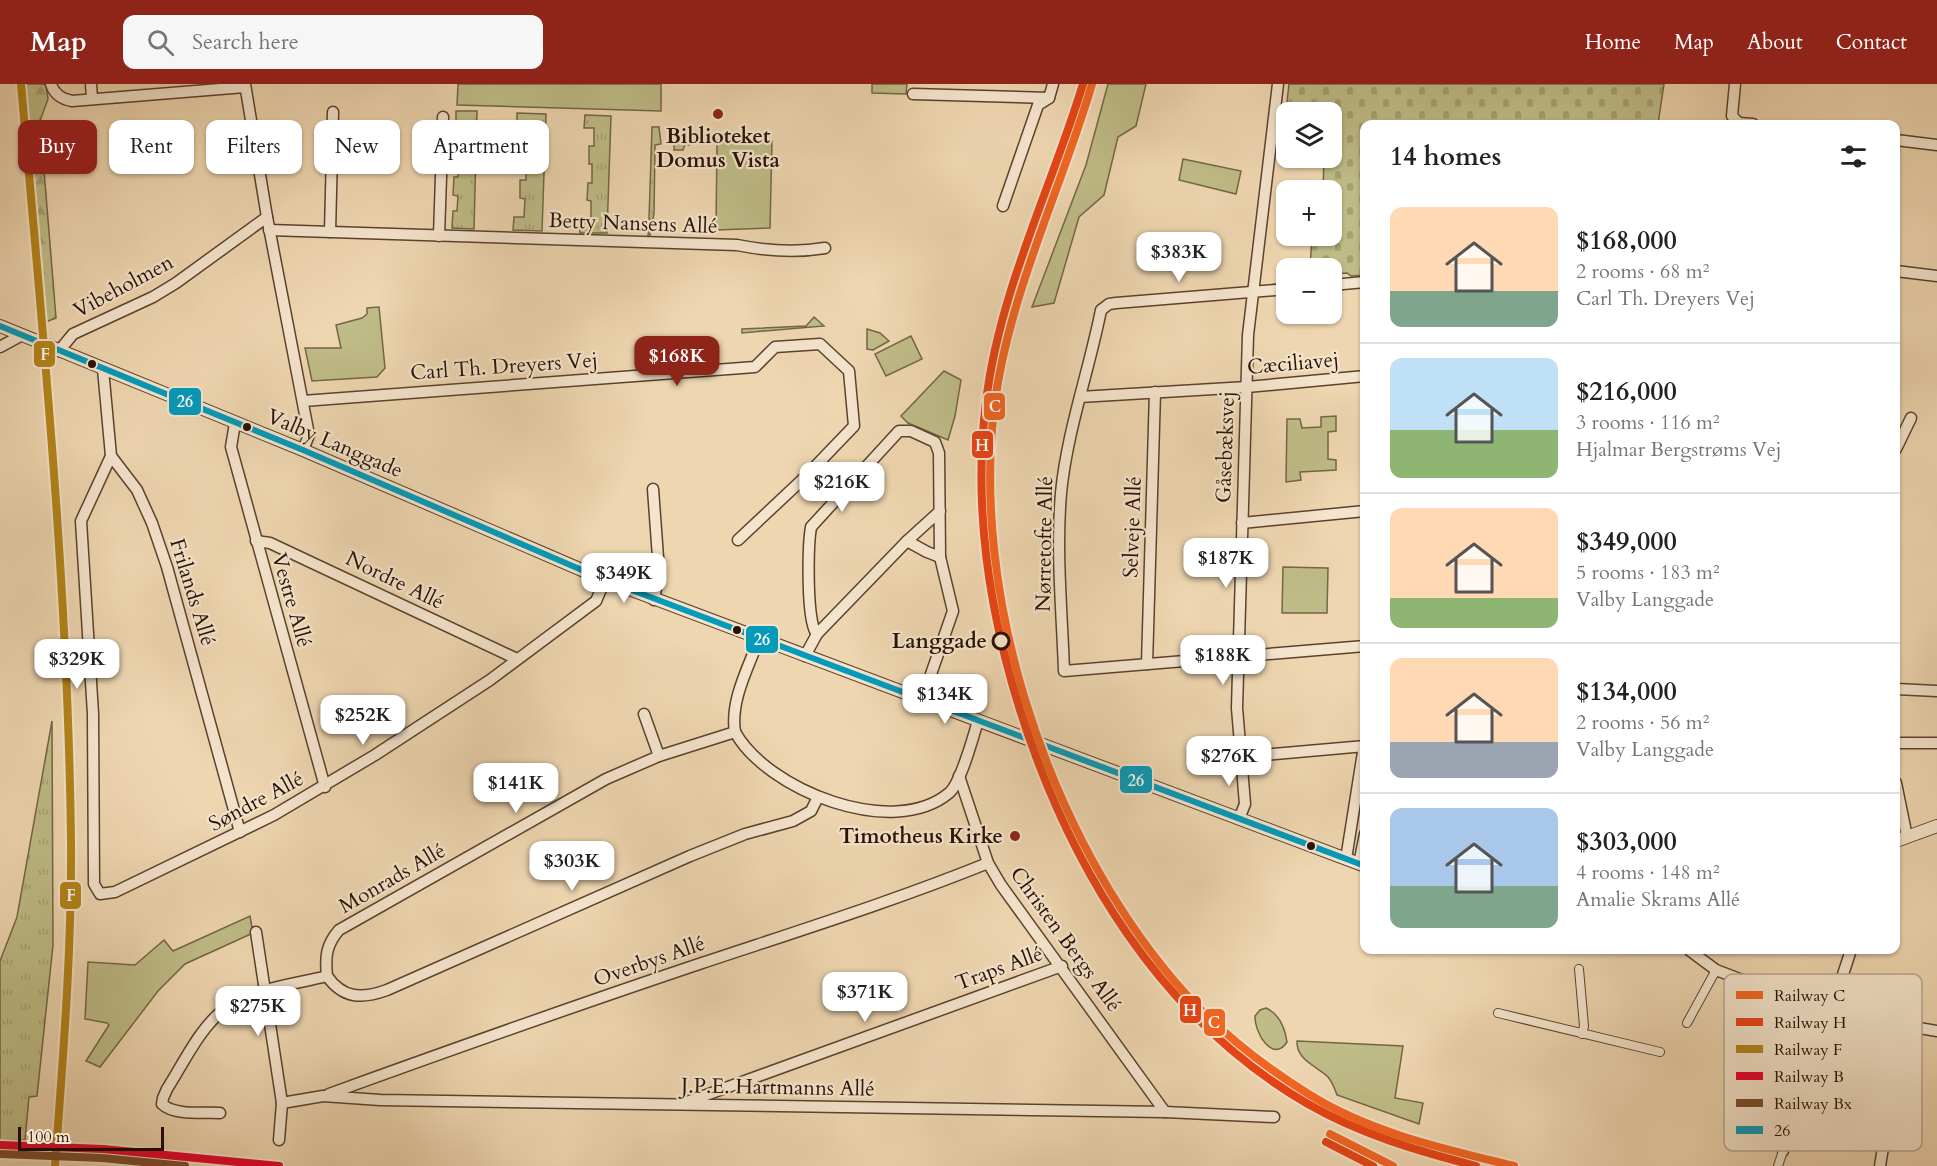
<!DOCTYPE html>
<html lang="en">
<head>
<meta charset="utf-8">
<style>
  body { margin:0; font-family:Cardo,serif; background:#f6f6f6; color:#222; height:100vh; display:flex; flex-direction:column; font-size:22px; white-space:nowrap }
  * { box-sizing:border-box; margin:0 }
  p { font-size:20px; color:#767676 }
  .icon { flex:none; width:33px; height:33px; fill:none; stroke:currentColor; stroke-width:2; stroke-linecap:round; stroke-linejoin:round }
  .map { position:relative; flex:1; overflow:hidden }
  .details { position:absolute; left:1360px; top:36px; width:540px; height:834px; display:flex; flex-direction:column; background:#fff; border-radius:12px; box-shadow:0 2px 4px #0004 }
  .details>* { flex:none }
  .hud { position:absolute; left:18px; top:36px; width:570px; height:54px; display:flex; gap:12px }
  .controls { position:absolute; left:1276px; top:18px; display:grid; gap:12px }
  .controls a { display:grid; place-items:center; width:66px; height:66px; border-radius:12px; background:#fff; box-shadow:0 2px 4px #0004; font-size:30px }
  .scale { position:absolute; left:18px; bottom:15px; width:146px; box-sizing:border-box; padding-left:6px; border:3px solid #281104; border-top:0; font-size:16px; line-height:21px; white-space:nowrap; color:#281104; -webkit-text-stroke:4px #f4e4cc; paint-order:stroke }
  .price { position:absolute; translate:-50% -51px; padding:0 14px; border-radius:12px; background:#fff; color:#222; font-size:20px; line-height:39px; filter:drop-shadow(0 2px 3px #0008) }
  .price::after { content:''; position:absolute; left:50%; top:36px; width:18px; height:14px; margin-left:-9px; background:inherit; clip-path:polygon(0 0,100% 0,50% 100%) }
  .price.active { background:#8f2418; color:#fff }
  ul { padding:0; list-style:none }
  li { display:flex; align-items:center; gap:18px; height:150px; padding:0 30px }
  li+li { border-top:2px solid #e0e0e0 }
  li span { display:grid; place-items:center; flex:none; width:168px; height:120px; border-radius:12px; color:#555 }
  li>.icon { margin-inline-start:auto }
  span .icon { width:72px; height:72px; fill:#fffc; stroke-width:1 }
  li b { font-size:26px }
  h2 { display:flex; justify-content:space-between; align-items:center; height:72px; padding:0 30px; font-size:26px }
  .pill { padding:0 21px; border-radius:12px; background:#fff; box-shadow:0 2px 4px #0004; font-size:21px; line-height:54px }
  .pill.active { background:#8f2418; color:#fff }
  header { display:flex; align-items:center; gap:36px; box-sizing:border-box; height:84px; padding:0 30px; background:#8f2418; color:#fff }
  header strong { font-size:28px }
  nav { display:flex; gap:33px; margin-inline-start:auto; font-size:21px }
  .search { width:420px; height:54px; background:#f6f6f6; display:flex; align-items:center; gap:15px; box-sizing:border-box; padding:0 21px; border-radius:12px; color:#767676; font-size:22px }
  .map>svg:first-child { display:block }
  .grass { fill:url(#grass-tufts); stroke:#746646; stroke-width:1.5 }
  .forest { fill:url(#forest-firs); stroke:#746646; stroke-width:1.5 }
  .cemetery { fill:url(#cemetery-stones); stroke:#746646; stroke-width:1.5 }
  .green { fill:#bfbc87; stroke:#746646; stroke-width:1.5 }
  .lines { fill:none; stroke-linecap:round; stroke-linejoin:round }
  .pedestrian-casing { stroke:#5a422f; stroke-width:10 }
  .minor-casing { stroke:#5a422f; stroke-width:13 }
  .tertiary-casing { stroke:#5a422f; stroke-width:14 }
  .pedestrian { stroke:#f4e4cc; stroke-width:8 }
  .minor { stroke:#f4e4cc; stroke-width:10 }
  .tertiary { stroke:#f4e4cc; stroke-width:12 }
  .bus-1-casing { stroke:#f4e4cc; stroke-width:10 }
  .bus-1 { stroke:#049aba; stroke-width:6 }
  .rail-1-casing { stroke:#f4e4cc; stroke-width:12 }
  .rail-2-casing { stroke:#f4e4cc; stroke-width:12 }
  .rail-3-casing { stroke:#f4e4cc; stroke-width:12 }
  .rail-4-casing { stroke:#f4e4cc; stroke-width:12 }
  .rail-5-casing { stroke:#f4e4cc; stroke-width:12 }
  .rail-1 { stroke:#f26522; stroke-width:8 }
  .rail-2 { stroke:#e64415; stroke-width:8 }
  .rail-3 { stroke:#b48419; stroke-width:8 }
  .rail-4 { stroke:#e4002b; stroke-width:8 }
  .rail-5 { stroke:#7a4b2a; stroke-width:8 }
  .poi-dot { fill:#8f2418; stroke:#f4e4cc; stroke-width:2 }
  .bus-dot { fill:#281104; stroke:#f4e4cc; stroke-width:2 }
  .stop-dot { fill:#f4e4cc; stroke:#281104; stroke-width:3 }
  .labels { text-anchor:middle; stroke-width:4.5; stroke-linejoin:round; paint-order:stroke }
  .poi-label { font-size:21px; font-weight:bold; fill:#281104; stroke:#f4e4cc }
  .street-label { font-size:21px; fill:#281104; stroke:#f4e4cc }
  .stop-label { font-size:21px; font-weight:bold; fill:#281104; stroke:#f4e4cc; text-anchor:end }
  .key { fill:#f4e4cc; stroke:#b7a590; stroke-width:1.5 }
  .key-label { font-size:16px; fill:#281104 }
  .line-badge { stroke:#f4e4cc; stroke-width:2 }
  .badge-label { font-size:16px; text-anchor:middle; font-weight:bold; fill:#fff }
</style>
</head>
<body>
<header>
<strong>Map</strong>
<div class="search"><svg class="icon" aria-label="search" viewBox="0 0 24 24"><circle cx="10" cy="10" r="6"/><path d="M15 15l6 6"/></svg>Search here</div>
<nav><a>Home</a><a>Map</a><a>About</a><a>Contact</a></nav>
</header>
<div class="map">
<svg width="1937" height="1082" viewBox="0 0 1937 1082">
  <defs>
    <pattern id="grass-tufts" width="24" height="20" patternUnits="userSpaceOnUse" patternTransform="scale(1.5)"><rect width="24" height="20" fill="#bfbc87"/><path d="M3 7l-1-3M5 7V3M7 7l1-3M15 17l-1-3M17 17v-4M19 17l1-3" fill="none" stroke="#a4a173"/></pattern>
    <pattern id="forest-firs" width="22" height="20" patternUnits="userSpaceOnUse" patternTransform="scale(1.5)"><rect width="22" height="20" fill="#bfbc87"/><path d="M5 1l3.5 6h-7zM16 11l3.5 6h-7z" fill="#a4a173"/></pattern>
    <pattern id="cemetery-stones" width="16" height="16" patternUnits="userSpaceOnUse" patternTransform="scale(1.5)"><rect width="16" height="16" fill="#bfbc87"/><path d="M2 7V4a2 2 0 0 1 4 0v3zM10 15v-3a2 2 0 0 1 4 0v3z" fill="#a4a173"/></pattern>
  </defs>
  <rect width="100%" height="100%" fill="#eed6b0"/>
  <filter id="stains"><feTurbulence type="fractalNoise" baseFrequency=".00333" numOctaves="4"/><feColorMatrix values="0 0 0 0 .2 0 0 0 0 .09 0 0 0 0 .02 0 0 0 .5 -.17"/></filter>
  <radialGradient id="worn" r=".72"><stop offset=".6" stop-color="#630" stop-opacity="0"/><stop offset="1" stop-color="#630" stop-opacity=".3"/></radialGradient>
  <g class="grass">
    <polygon points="456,27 477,27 474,145 452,144 453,127 457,127 458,112 453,111 454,93 458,93 459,80 454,79 455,60 459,60 460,47 456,46"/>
    <polygon points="517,29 546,30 542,147 513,146 514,133 524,133 525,115 520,114 520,96 526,96 526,78 521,78 522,60 526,59 527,41 517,41"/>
    <polygon points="585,31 611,32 607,149 580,149 580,136 591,136 591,117 587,116 588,99 592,99 592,80 589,80 589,62 594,62 594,44 584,44"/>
    <polygon points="652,43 659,43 661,60 655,61 654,129 650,151 648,151 651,136 649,135"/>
    <polygon points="695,52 694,59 689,58 689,61 685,60 683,66 674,66 674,58"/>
    <polygon points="814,233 824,242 742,249 742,245 806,242"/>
    <polygon points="52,637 53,861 37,1012 29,1013 25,1056 0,1056 0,877 17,833"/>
  </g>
  <polygon class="forest" points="25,0 43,0 46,2 48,15 40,37 56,234 46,238"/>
  <polygon class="cemetery" points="1289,0 1664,0 1658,40 1365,40 1365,191 1351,192 1347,189 1332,190 1332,184 1310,184 1312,152 1332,152 1332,106 1323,106 1324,74 1332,74 1332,28 1287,28 1287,71 1281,71"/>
  <g class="green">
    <polygon points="458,0 661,0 661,27 457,21"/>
    <polygon points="872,0 907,0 906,10 872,9"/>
    <polygon points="1108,0 1146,0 1136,42 1118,53 1104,111 1079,133 1054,219 1032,223 1086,81"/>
    <polygon points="727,50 735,50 742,56 772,57 770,144 716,146 717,56 724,56"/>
    <polygon points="1183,75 1241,87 1236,110 1179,96"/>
    <polygon points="379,223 385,284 377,293 312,297 305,264 341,264 336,241 362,234 367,230 367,224"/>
    <polygon points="867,245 880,249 889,257 873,266 867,265"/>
    <polygon points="911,252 922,275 886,292 875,270"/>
    <polygon points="944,287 961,296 955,332 948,356 908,339 901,332"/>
    <polygon points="1336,332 1336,347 1328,348 1328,375 1336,376 1336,386 1300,388 1301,396 1286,398 1287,335 1300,335 1302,344 1321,343 1321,333"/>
    <polygon points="1283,483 1328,484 1327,529 1282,529"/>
    <polygon points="250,832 253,849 185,880 158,907 100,983 86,977 109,941 107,939 85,935 88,878 135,881 164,856 173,867"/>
    <path d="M1266,924C1279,930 1285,944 1287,958C1273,980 1254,948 1255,932L1260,926Z"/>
    <path d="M1297,957L1403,962L1395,1014L1423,1019L1419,1040L1337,1011C1335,1005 1332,998 1328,993C1317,982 1296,976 1297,957Z"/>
  </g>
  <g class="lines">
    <g class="pedestrian-casing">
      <g id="pedestrian">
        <polyline points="1579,885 1584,942 1582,950"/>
        <polyline points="1498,929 1660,968"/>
        <polyline points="1687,939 1716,886"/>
        <polyline points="1748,972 1782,909"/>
        <polyline points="1750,987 1803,1004"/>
        <polyline points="1778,1082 1783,1067"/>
      </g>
    </g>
    <g class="minor-casing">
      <g id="minor">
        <path d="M51,0C54,10 61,15 72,17L245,3"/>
        <polyline points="91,0 92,15"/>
        <polyline points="245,0 267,133 309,351 303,366"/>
        <polyline points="1735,0 1732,32 1739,39 1753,40"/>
        <polyline points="913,10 1049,14"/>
        <polyline points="1896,56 1937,61"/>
        <polyline points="1003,122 1038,21 1049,14 1053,0"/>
        <path d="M269,146L737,161C767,167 795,169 825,164"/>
        <polyline points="330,148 333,28"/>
        <polyline points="439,152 443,33"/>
        <polyline points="1896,187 1937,192"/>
        <polyline points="1332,201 1365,198"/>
        <path d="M1287,205L1116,219L1109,220L1101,226C1089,287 1067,347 1061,409C1056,468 1062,528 1064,587L1365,562"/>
        <polyline points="0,263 22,251"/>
        <polyline points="59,267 73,250 153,213 176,199 267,133"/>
        <polyline points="103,285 111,372 137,406 152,439 167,483 240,748"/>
        <polyline points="1080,313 1247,303 1365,292"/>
        <polyline points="303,317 755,283 775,263 820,260 849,287 854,342 804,394 738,456"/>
        <polyline points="235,339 231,363 325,703"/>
        <polyline points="1896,365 1911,334"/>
        <polyline points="111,372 81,437 93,630 94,800 100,810 115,808 274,731 375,671 490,596 596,517 605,496"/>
        <polyline points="653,405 659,487 654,516"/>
        <polyline points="1242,439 1365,427"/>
        <polyline points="256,457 270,459 517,575"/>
        <polyline points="907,457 927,468 940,473"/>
        <path d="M817,550C806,540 808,460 811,443L899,347H911L935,358L939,369L940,473L953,527L922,616"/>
        <polyline points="805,572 817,550 907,457 940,427"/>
        <polyline points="1147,580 1155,308"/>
        <polyline points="1896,605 1937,607"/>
        <polyline points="644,630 659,672"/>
        <path d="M735,648C767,706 893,756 949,709C961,699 973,653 978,637"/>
        <polyline points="1896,659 1937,659"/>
        <polyline points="1240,673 1365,662"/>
        <polyline points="959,692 988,779 1001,801 1165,1028"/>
        <polyline points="1896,699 1907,753"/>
        <polyline points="1239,735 1245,720 1237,624 1248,251 1278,0"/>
        <polyline points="1346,775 1364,662"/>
        <polyline points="1359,780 1365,750"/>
        <polyline points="256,848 282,1019 279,1056"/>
        <polyline points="1689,866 1716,886 1758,902 1868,935 1937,947"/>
        <path d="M327,892C343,915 362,915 387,906L690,772L745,750L793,737L811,727L818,713"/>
        <path d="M329,1010C453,965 577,921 702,879C798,847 894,817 988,779"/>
        <polyline points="282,1019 323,1012 380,1016 1165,1028 1274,1033"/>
        <polyline points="684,1019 1062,882"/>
        <path d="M220,1029C203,1028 175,1032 162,1020L163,1014L167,1005C185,977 201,940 230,921C257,904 296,900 327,892C325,873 326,861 339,846L606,695L659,672L735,648C730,617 748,584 759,555"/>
        <polyline points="1783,1067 1786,1054 1793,1048 1803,1004 1832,924 1851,866"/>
        <polyline points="1880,1082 1903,941"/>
      </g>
    </g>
    <g class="tertiary-casing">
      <g id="tertiary">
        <polyline points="0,242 303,366 605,496 1365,782"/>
        <polyline points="1896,757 1937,742"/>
      </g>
    </g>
    <use href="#pedestrian" class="pedestrian"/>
    <use href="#minor" class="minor"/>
    <use href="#tertiary" class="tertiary"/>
    <g class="bus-1-casing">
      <polyline id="bus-1" points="0,242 303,366 605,496 1365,782"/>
    </g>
    <use href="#bus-1" class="bus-1"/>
    <g class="rail-1-casing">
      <g id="rail-1">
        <path d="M1092,0C1061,105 1010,208 995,317C970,507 1044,734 1162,882C1202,933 1255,977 1310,1011C1371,1049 1445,1065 1514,1082"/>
        <polyline points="1330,1050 1393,1082"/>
      </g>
    </g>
    <g class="rail-2-casing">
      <g id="rail-2">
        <path d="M1083,0C1051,105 999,208 986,318C973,422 989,527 1020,626C1070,784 1161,935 1308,1020C1360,1050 1418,1067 1476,1082"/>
        <polyline points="1326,1058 1373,1082"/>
      </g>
    </g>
    <g class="rail-3-casing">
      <path id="rail-3" d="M21,0C43,251 68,503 71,756C72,865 63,973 55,1082"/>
    </g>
    <g class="rail-4-casing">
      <polyline id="rail-4" points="0,1061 103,1065 279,1082"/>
    </g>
    <g class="rail-5-casing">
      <polyline id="rail-5" points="0,1070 102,1074 185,1082"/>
    </g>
    <use href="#rail-1" class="rail-1"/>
    <use href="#rail-2" class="rail-2"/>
    <use href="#rail-3" class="rail-3"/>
    <use href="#rail-4" class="rail-4"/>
    <use href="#rail-5" class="rail-5"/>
  </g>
  <g class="poi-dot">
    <circle cx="718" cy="30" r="6"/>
    <circle cx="1015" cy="752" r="6"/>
  </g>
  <g class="bus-dot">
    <circle cx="92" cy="280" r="5"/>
    <circle cx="247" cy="343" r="5"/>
    <circle cx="737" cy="546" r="5"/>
    <circle cx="1311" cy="762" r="5"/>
  </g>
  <circle class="stop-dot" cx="1001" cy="557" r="8"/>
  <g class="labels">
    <g class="poi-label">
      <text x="718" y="59">Biblioteket<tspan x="718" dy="24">Domus Vista</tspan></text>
      <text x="1003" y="759" text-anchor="end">Timotheus Kirke</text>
    </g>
    <g class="street-label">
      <text transform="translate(633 139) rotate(2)" y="7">Betty Nansens Allé</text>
      <text transform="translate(123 202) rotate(-28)" y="7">Vibeholmen</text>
      <text transform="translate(1293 279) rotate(-5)" y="7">Cæciliavej</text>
      <text transform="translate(504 282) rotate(-4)" y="7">Carl Th. Dreyers Vej</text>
      <text transform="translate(335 359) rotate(23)" y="7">Valby Langgade</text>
      <text transform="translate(1225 363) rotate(-88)" y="7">Gåsebæksvej</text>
      <text transform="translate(1132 443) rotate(-88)" y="7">Selveje Allé</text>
      <text transform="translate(1044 460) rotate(-89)" y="7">Nørretofte Allé</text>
      <text transform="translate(395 496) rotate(26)" y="7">Nordre Allé</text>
      <text transform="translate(193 508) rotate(73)" y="7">Frilands Allé</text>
      <text transform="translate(292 516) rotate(74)" y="7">Vestre Allé</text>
      <text transform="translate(256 717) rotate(-28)" y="7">Søndre Allé</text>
      <text transform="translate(392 794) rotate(-30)" y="7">Monrads Allé</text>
      <text transform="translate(1066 855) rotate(54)" y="7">Christen Bergs Allé</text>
      <text transform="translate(649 877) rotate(-19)" y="7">Overbys Allé</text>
      <text transform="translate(999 884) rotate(-20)" y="7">Traps Allé</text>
      <text transform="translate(778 1003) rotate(1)" y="7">J.P.E. Hartmanns Allé</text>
    </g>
    <g class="stop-label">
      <text x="987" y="564">Langgade</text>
    </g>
  </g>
  <rect x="1724" y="890" width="198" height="177" rx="9" class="key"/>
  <rect x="1736" y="907" width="27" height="8" fill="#f26522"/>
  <rect x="1736" y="934" width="27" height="8" fill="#e64415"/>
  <rect x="1736" y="961" width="27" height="8" fill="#b48419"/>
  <rect x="1736" y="988" width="27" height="8" fill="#e4002b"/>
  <rect x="1736" y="1015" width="27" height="8" fill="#7a4b2a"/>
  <rect x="1736" y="1042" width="27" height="8" fill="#049aba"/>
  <g class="key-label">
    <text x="1774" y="917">Railway C</text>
    <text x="1774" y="944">Railway H</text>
    <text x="1774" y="971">Railway F</text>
    <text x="1774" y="998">Railway B</text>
    <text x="1774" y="1025">Railway Bx</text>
    <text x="1774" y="1052">26</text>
  </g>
  <g class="line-badge">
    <rect x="33" y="256" width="23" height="28" rx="6" fill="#b48419"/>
    <rect x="168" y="303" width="34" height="29" rx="6" fill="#049aba"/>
    <rect x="983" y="308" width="23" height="29" rx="6" fill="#f26522"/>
    <rect x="971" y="346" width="23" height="29" rx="6" fill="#e64415"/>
    <rect x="745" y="541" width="34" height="29" rx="6" fill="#049aba"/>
    <rect x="1119" y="681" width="34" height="29" rx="6" fill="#049aba"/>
    <rect x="59" y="797" width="23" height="29" rx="6" fill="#b48419"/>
    <rect x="1179" y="911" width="23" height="29" rx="6" fill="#e64415"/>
    <rect x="1203" y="924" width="23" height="29" rx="6" fill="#f26522"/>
  </g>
  <g class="badge-label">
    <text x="45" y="276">F</text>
    <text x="185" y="323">26</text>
    <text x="995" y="328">C</text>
    <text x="982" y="367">H</text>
    <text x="762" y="561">26</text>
    <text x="1136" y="702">26</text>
    <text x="71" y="817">F</text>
    <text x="1190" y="932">H</text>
    <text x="1214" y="944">C</text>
  </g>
  <rect width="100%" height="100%" filter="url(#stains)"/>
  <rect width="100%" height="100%" fill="url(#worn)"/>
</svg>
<div class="controls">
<a><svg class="icon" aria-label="layers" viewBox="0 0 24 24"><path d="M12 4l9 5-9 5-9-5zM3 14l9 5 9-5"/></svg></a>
<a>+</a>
<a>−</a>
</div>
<div class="scale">100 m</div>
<b class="price" style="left:1179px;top:199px">$383K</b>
<b class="price active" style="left:677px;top:303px">$168K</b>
<b class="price" style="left:842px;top:429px">$216K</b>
<b class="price" style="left:1226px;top:505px">$187K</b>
<b class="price" style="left:624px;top:520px">$349K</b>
<b class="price" style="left:1223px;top:602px">$188K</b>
<b class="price" style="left:77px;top:606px">$329K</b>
<b class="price" style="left:945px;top:641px">$134K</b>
<b class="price" style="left:363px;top:662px">$252K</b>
<b class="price" style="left:1229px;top:703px">$276K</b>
<b class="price" style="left:516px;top:730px">$141K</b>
<b class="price" style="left:572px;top:808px">$303K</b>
<b class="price" style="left:865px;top:939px">$371K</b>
<b class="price" style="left:258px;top:953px">$275K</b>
<div class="hud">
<a class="pill active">Buy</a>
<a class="pill">Rent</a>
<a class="pill">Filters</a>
<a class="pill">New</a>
<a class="pill">Apartment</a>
</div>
<section class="details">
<h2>14 homes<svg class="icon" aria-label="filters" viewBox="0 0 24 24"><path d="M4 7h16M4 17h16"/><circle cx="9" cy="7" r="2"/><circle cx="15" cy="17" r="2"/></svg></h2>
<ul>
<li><span style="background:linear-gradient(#ffd9b3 70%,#7fa58c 0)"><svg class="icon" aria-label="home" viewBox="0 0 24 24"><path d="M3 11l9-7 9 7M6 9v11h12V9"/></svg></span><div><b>$168,000</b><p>2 rooms · 68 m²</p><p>Carl Th. Dreyers Vej</p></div></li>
<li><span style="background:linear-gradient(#bfe0f5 60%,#8fb573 0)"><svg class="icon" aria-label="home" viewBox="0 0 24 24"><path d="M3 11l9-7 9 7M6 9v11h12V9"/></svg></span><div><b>$216,000</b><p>3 rooms · 116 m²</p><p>Hjalmar Bergstrøms Vej</p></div></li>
<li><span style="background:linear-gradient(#ffd9b3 75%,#8fb573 0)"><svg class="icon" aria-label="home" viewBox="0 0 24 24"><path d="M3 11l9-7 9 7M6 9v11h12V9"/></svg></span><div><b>$349,000</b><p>5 rooms · 183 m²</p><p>Valby Langgade</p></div></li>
<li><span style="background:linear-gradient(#ffd9b3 70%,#9aa5b1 0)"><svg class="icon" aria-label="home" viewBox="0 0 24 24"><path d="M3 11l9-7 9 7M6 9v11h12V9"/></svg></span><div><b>$134,000</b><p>2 rooms · 56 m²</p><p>Valby Langgade</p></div></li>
<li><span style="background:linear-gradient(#a9c7e8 65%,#7fa58c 0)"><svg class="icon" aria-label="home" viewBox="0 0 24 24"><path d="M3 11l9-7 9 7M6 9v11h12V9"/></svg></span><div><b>$303,000</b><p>4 rooms · 148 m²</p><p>Amalie Skrams Allé</p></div></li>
</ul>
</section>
</div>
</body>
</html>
